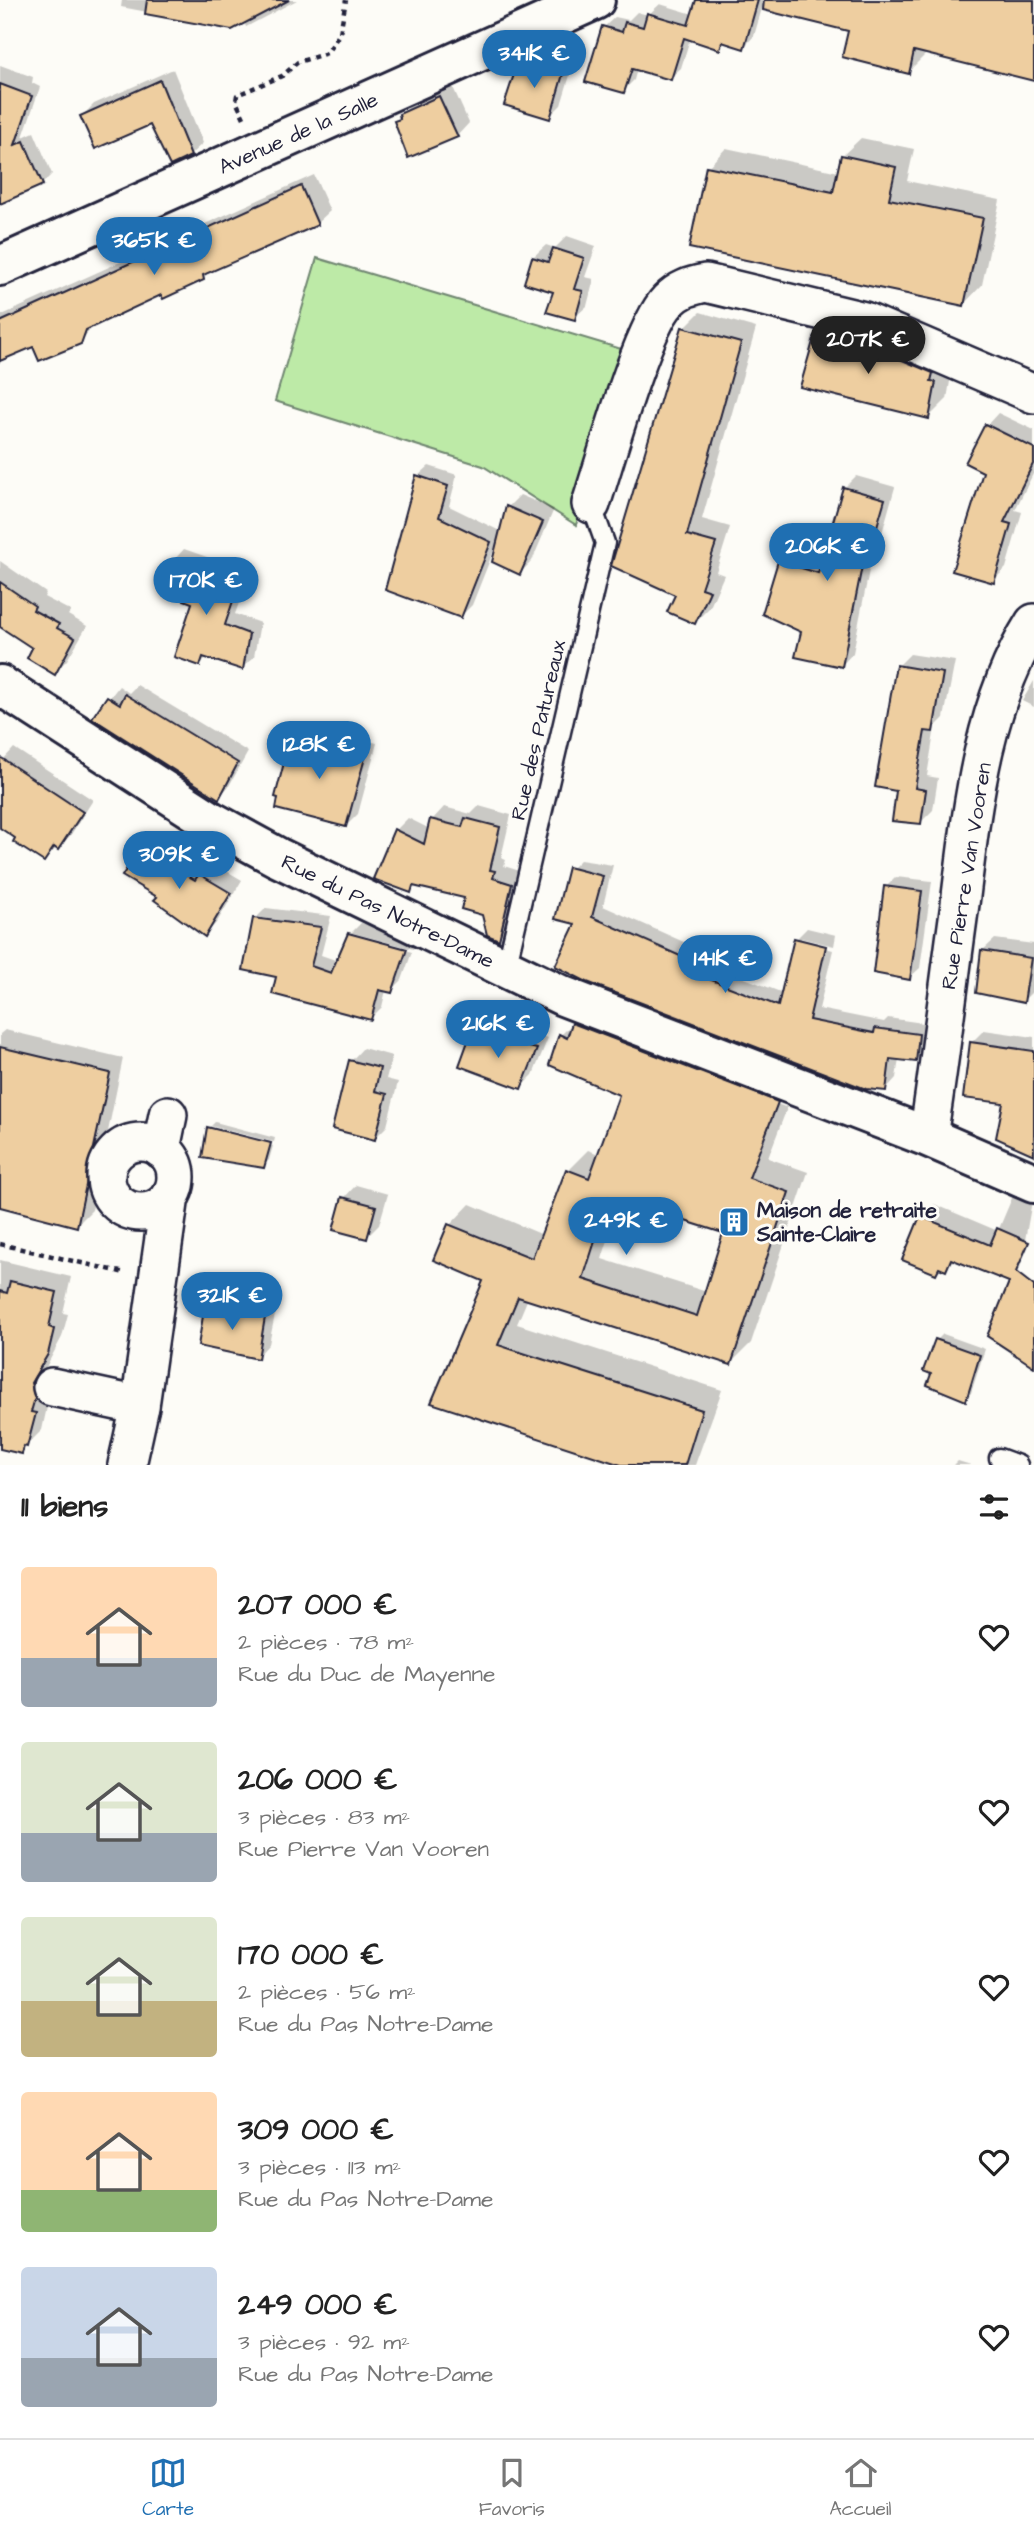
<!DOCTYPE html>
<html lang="fr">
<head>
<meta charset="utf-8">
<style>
  body { margin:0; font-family:"Architects Daughter",sans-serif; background:#f6f6f6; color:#222; height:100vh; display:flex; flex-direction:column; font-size:26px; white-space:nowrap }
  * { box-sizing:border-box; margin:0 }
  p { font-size:23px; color:#767676 }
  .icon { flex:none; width:38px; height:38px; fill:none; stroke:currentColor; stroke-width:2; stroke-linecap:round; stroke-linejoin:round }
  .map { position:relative; height:1465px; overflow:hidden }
  .drawer { display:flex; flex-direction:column; background:#fff; flex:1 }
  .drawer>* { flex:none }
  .price { position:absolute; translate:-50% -60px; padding:0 16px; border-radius:24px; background:#1f6fb2; color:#fff; font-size:23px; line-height:46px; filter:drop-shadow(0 2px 4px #0008) }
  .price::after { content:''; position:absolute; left:50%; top:42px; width:21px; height:16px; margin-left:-10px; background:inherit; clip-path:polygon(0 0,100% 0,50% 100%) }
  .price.current { background:#222; color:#fff }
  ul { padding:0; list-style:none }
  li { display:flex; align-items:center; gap:21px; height:175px; padding:0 21px }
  li span { display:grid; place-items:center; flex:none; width:196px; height:140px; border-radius:7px; color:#555 }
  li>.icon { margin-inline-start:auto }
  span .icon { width:84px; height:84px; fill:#fffc; stroke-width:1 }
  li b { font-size:30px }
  h2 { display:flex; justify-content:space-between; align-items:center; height:84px; padding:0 21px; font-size:30px }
  .tabs { display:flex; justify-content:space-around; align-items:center; height:98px; border-top:2px solid #e0e0e0; background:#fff; font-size:19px; color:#767676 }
  .tabs a { display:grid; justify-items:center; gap:4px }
  .tabs .current { color:#1f6fb2 }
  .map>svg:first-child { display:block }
  .green { fill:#bdeaa7; stroke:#708671; stroke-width:2 }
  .shadow { fill:#0003; fill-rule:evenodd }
  .building { fill:#eecea0; stroke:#22223b; stroke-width:2; fill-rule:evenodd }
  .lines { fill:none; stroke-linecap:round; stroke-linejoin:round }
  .lane-casing { stroke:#22223b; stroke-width:23 }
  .street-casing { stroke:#22223b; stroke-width:42 }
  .secondary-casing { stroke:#22223b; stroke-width:44 }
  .path { stroke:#22223b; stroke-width:4.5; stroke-dasharray:5 5; stroke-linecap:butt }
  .lane { stroke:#fdfcf7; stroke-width:18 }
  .street { stroke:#fdfcf7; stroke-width:37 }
  .secondary { stroke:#fdfcf7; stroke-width:38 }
  .labels { text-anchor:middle; stroke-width:6; stroke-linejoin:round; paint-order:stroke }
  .street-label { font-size:21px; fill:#22223b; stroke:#fdfcf7 }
  .poi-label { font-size:21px; font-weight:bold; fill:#22223b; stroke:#fdfcf7; text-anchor:start }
</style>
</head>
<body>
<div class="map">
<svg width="1034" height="1465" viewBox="0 0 1034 1465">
  <rect width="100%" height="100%" fill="#fdfcf7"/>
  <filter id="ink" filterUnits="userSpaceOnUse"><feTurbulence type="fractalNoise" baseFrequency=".0143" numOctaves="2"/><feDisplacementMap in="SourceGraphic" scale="14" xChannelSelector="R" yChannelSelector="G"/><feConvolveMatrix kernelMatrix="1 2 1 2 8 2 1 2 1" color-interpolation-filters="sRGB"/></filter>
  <g filter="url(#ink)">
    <polygon class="green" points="317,258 628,351 576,525 483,466 275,401"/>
    <g class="shadow">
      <polygon points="122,0 297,0 246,27 244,22 232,28 121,7"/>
      <polygon points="697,0 1034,0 1034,79 928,52 908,72 850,30 762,8 754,36 744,47 726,42 719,48 690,39 681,68 670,78 637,69 634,80 623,91 604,27 615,17 629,20 637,12 648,15 660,4 693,14"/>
      <polygon points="532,50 574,62 561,105 549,117 519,63"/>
      <polygon points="0,65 33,77 32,83 40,87 23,137 34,132 52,174 42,184 0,202"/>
      <polygon points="173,69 203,143 190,155 151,122 82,116 94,104"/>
      <polygon points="452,85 469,123 457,136 396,122 413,102"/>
      <polygon points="861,138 914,149 907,181 1000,200 982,285 964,304 708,167 726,148 839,172 842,156"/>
      <polygon points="314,175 330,211 317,223 212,269 203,278 162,293 95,324 80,342 34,344 0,359 0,316"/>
      <polygon points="567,236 596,246 585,277 594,279 587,306 574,318 533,257 546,245 555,248"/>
      <polygon points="700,312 756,328 702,519 730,527 716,572 724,575 710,607 695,622 677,594 684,328"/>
      <polygon points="836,314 953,364 947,399 929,417 818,332"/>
      <polygon points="998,413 1034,430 1034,472 1015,510 1022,512 1006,568 993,581 985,471 986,426"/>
      <polygon points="429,466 457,475 449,506 502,532 508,507 520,495 554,509 532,561 520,573 497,542 472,605 461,616 418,476"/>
      <polygon points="856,476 895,487 879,544 873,550 853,653 842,665 803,631 779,562 791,550 823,560 844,488"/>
      <polygon points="184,549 250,572 235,614 260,623 254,657 242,668 208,656 200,664 194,602 173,561"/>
      <polygon points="0,561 46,593 44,597 71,611 68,615 87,626 67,660 55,672 34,648 0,625"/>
      <polygon points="910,654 955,661 944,718 935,727 927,776 938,778 933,810 921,822 898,789 898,666"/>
      <polygon points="1034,681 1034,707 1022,701"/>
      <polygon points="137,685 248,752 229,786 219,797 94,718 119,686 129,693"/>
      <polygon points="305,725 377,743 358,814 346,826 293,737"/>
      <polygon points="14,748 93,800 70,836 43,860 0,828 0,763"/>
      <polygon points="479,806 511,815 501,858 506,860 504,866 523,872 510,926 498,938 484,914 466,896 417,885 411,891 396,830 408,818 430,829 432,820 444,807 471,814"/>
      <polygon points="154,837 207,868 213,863 242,880 217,922 205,935 159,897 141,849"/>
      <polygon points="580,860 613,865 603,906 704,951 701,961 783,993 796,939 807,928 836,935 834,946 801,938 801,942 833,950 819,1009 884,1022 888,1018 930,1024 926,1049 915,1061 899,1059 896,1078 885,1090 578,923 569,871"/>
      <polygon points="896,877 932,881 920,968 909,978 886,887"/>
      <polygon points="266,908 331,916 321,955 338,961 350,934 361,923 416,938 413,949 353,933 353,936 412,952 402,980 391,991 386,990 382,1007 371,1018 278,976 255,919"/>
      <polygon points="995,939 1034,944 1034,990 1023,1001 982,951"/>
      <path d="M581,1015L797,1082L768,1158L808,1172L751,1343L731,1363L528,1298L517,1324L722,1390L695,1465H627L434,1402L485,1281L450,1225L470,1204L543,1235L568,1170L588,1150L599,1154L621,1094L561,1035ZM579,1024L787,1104L785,1107L576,1026ZM621,1199L726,1232L707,1292L602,1259Z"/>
      <polygon points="485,1022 548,1038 533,1075 521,1087 473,1034"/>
      <polygon points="5,1030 123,1058 92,1210 77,1225 0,1207 0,1034"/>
      <polygon points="984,1030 1034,1037 1034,1150 972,1042"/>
      <polygon points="363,1048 392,1056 386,1079 398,1082 387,1126 375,1138 351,1061"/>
      <polygon points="215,1122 275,1138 274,1142 211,1126 211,1130 273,1146 269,1160 263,1166 204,1156 209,1128"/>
      <polygon points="356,1185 388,1194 379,1225 367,1237 344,1198"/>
      <polygon points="1024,1185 1034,1190 1020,1268 1007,1280 955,1259 945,1269 940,1267 935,1272 905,1259 922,1217 934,1204 998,1231 1012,1198"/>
      <polygon points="0,1260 71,1277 63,1313 68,1314 62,1337 46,1367 49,1398 42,1430 27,1445 0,1439"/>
      <polygon points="219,1293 277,1305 269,1344 257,1357 207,1305"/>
      <polygon points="943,1334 985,1349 971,1393 965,1399 933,1373 937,1340"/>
      <polygon points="958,1461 971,1465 954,1465"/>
    </g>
    <g class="building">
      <polygon points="147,0 289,0 232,30 145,14"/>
      <polygon points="696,0 758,0 744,49 722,42 720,50 684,38 671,80 632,69 624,93 585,82 602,26 622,32 625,22 643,27 647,13 688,25"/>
      <polygon points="764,0 1034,0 1034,81 914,51 909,74 842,57 848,31 763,10"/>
      <polygon points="518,62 563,74 550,119 504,105"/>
      <polygon points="160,80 191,156 170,166 150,125 95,149 80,116"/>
      <polygon points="0,84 32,96 15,145 24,141 43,185 0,204"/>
      <polygon points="439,96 458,137 408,158 394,121 400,119 399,114"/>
      <polygon points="841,155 896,167 889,199 983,218 964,306 689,248 706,166 833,192"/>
      <polygon points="301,186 318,225 203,275 204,280 163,299 161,295 86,330 81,344 39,361 33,347 0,361 0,322"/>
      <polygon points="553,248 584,258 574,289 583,291 575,320 546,312 553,292 524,283 532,257 548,262"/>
      <polygon points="682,327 741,343 687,535 716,543 701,588 710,591 695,624 667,612 675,595 611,566"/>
      <polygon points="816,331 857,341 933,373 931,381 936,382 929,419 800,387"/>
      <polygon points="985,424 1034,448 1034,462 1004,522 1011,524 994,583 952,571 983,472 965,463"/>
      <polygon points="416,475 448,486 439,517 491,542 461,618 385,590"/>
      <polygon points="843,487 885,499 868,557 864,556 842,667 795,657 801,632 762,614 778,561 818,573"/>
      <polygon points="506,506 543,522 520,575 492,562"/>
      <polygon points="171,560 239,583 225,625 249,634 243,670 203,657 200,666 174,657 192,603 160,591"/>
      <polygon points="0,582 35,606 33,610 59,624 57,628 75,638 55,675 27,658 32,648 0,627"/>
      <polygon points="896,665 943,673 933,732 925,731 915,788 926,790 921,824 892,821 896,791 875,787"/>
      <polygon points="125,694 238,763 219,799 92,718 107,696 120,704"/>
      <polygon points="291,736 366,754 346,827 276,809 278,798 275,797"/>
      <polygon points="0,757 83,812 58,850 54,847 44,862 13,842 15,838 0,828"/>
      <polygon points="465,818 500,827 490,870 495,871 493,878 512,884 499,940 487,935 482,915 461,909 464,898 413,886 411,893 373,879 394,829 424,844 430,819 462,827"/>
      <polygon points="140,848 195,880 199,874 231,893 205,937 154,900 157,897 122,876"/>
      <polygon points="568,867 603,876 592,917 694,962 691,972 778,1006 794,938 826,946 809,1020 874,1033 875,1028 919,1034 916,1062 890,1059 886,1091 866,1089 587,982 555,966 575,924 555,919"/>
      <polygon points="884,886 922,891 910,980 873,973"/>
      <polygon points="253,918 321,927 311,966 331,973 348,933 407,949 392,993 379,990 371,1020 272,994 276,977 243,970"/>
      <polygon points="981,950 1031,958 1024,1003 976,993"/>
      <path d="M572,1023L778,1102L749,1178L789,1192L731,1365L518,1297L498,1345L702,1410L685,1465H621L431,1403L483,1281L433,1260L448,1224L532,1258L566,1169L589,1178L619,1095L549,1065L559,1034L567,1038ZM609,1197L723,1233L697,1316L583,1279Z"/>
      <polygon points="471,1033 537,1049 521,1089 459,1066"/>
      <polygon points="970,1042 1034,1051 1034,1155 996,1138 1003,1103 963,1098"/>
      <polygon points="0,1047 110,1073 77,1227 0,1207"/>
      <polygon points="349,1060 380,1068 375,1091 387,1094 375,1140 332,1129"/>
      <polygon points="207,1127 271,1143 264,1168 202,1158"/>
      <polygon points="342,1197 376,1206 367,1239 333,1230"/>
      <polygon points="920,1216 990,1245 997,1228 1029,1242 1016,1272 1034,1286 1034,1367 987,1336 1009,1282 951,1259 946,1271 939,1268 936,1274 902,1260"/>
      <polygon points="10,1281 57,1292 49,1327 54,1329 48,1354 31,1383 35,1398 31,1412 36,1413 27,1447 24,1446 22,1454 0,1449 0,1291 7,1293"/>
      <polygon points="205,1304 265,1317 258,1359 198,1346"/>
      <polygon points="935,1339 980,1355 966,1401 927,1385 931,1374 923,1371"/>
    </g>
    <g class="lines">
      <g class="lane-casing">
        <g id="lane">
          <polyline points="506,968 605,543 591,504"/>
          <polyline points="999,1458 1018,1465"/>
        </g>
      </g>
      <g class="street-casing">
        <g id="street">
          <path d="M591,504C605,462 642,327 668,301C680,289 690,286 706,283L864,321L1034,394"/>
          <path d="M928,1137C940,1060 949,982 960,904C972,808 982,706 1034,623"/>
          <circle cx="141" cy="1177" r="35"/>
          <polyline points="161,1149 168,1115"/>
          <polyline points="52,1387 140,1406"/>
          <polyline points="127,1465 140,1406 170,1196"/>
        </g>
      </g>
      <g class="secondary-casing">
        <g id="secondary">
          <polyline points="0,266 595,0"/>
          <polyline points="0,685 211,821 277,857 563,996 928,1137 1034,1183"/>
        </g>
      </g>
      <g class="path">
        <polyline points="244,118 236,101 237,95 282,76 298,62 327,53 340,33 346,0"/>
        <polyline points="0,1244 125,1273"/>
      </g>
      <use href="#lane" class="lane"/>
      <use href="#street" class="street"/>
      <use href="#secondary" class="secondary"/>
    </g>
  </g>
  <defs>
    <g id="building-square" transform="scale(1.575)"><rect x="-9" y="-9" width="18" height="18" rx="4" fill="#1f6fb2" stroke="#fdfcf7"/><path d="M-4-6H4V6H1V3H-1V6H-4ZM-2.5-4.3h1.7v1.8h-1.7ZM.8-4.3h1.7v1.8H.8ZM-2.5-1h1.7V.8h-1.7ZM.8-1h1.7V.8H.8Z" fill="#fff"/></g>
  </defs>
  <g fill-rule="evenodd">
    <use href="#building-square" x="734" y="1222"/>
  </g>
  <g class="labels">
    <g class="street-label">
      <text transform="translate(298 133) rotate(-24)" y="7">Avenue de la Salle</text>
      <text transform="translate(538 730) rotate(-77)" y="7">Rue des Patureaux</text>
      <text transform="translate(966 876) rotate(-81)" y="7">Rue Pierre Van Vooren</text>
      <text transform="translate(388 911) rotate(26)" y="7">Rue du Pas Notre-Dame</text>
    </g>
    <g class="poi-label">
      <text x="757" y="1217">Maison de retraite<tspan x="757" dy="24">Sainte-Claire</tspan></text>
    </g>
  </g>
</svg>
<b class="price" style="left:534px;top:90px">341K €</b>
<b class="price" style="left:154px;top:277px">365K €</b>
<b class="price current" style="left:868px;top:376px">207K €</b>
<b class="price" style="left:827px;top:583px">206K €</b>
<b class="price" style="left:206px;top:617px">170K €</b>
<b class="price" style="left:319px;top:781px">128K €</b>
<b class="price" style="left:179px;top:891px">309K €</b>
<b class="price" style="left:725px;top:995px">141K €</b>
<b class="price" style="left:498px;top:1060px">216K €</b>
<b class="price" style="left:626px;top:1257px">249K €</b>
<b class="price" style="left:232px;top:1332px">321K €</b>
</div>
<section class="drawer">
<h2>11 biens<svg class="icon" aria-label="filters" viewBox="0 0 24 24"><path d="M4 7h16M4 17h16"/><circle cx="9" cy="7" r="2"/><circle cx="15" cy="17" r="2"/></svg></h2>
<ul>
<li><span style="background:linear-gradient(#ffd9b3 65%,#9aa5b1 0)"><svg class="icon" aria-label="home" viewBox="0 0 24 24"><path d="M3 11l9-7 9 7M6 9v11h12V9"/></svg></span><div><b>207 000 €</b><p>2 pièces · 78 m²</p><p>Rue du Duc de Mayenne</p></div><svg class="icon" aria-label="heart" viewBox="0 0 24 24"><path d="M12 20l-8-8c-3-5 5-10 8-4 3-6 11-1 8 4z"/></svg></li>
<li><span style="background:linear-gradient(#dfe7d0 65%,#9aa5b1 0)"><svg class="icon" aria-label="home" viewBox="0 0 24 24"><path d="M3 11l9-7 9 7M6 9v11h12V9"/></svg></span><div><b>206 000 €</b><p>3 pièces · 83 m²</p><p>Rue Pierre Van Vooren</p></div><svg class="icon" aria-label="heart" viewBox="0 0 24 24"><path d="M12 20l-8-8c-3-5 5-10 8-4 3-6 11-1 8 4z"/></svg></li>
<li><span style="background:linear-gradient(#dfe7d0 60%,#c2b280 0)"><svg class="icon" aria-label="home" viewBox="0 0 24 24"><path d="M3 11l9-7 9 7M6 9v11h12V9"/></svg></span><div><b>170 000 €</b><p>2 pièces · 56 m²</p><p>Rue du Pas Notre-Dame</p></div><svg class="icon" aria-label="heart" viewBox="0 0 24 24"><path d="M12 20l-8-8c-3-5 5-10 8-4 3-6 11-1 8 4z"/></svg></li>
<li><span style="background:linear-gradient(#ffd9b3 70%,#8fb573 0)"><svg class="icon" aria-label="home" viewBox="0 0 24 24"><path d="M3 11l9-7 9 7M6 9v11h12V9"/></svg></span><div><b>309 000 €</b><p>3 pièces · 113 m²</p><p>Rue du Pas Notre-Dame</p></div><svg class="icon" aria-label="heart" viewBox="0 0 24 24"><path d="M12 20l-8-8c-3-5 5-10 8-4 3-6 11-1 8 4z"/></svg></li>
<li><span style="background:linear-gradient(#c9d6e8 65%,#9aa5b1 0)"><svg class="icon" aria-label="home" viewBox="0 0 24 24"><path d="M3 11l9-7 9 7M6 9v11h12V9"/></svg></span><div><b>249 000 €</b><p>3 pièces · 92 m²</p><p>Rue du Pas Notre-Dame</p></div><svg class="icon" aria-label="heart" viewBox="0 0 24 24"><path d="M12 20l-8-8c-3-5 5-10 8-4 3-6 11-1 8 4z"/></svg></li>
</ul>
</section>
<nav class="tabs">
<a class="current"><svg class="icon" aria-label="map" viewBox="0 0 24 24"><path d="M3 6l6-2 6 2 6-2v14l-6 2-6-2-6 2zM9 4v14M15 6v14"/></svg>Carte</a>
<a><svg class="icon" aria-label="saved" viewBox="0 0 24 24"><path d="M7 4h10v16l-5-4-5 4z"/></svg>Favoris</a>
<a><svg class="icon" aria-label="home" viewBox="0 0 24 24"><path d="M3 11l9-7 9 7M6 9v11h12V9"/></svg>Accueil</a>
</nav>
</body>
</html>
